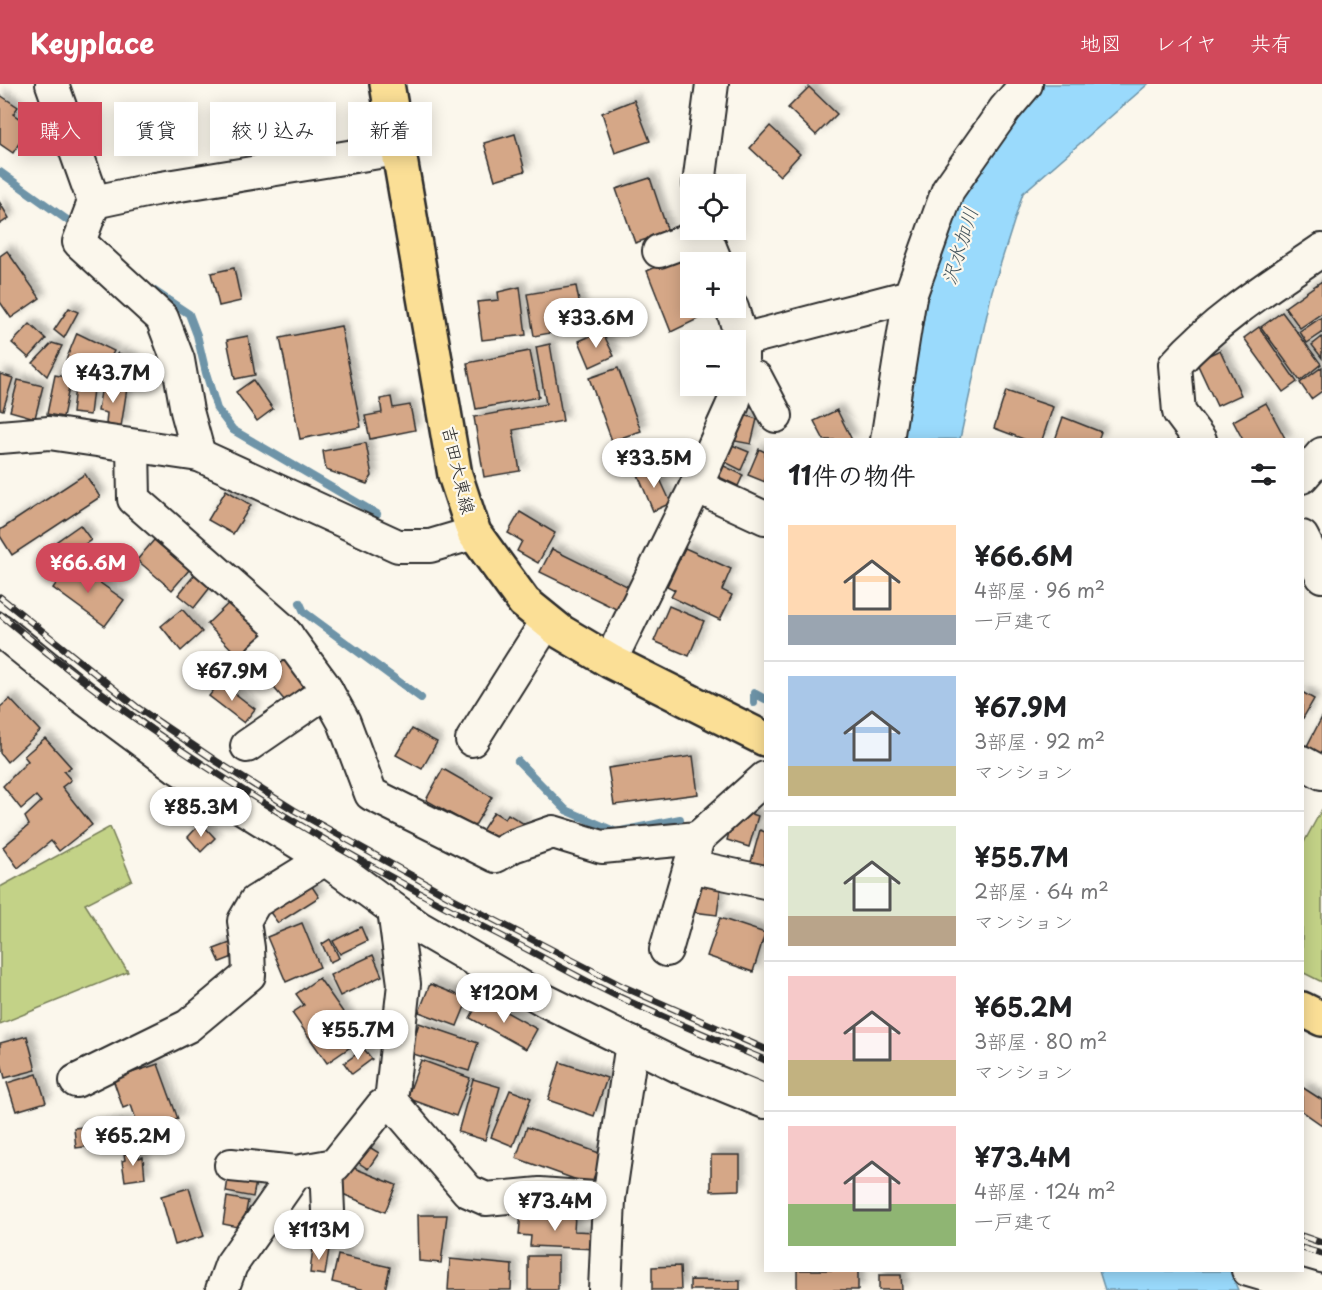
<!DOCTYPE html>
<html lang="ja">
<head>
<meta charset="utf-8">
<style>
  body { margin:0; font-family:"Playpen Sans","Klee One",sans-serif; background:#f2f2f2; color:#202124; height:100vh; display:flex; flex-direction:column; font-size:22px; white-space:nowrap }
  * { box-sizing:border-box; margin:0 }
  p { font-size:20px; color:#757577 }
  .icon { flex:none; width:33px; height:33px; fill:none; stroke:currentColor; stroke-width:2; stroke-linecap:round; stroke-linejoin:round }
  .map { position:relative; flex:1; overflow:hidden }
  .panel { position:absolute; left:764px; top:354px; width:540px; height:834px; display:flex; flex-direction:column; background:#fff; border-radius:0px; box-shadow:0 3px 15px #0003 }
  .panel>* { flex:none }
  .hud { position:absolute; left:18px; top:18px; width:570px; height:54px; display:flex; gap:12px }
  .tools { position:absolute; left:680px; top:90px; display:grid; gap:12px }
  .tools a { display:grid; place-items:center; width:66px; height:66px; border-radius:0px; background:#fff; box-shadow:0 3px 15px #0003; font-size:30px }
  .price { position:absolute; translate:-50% -51px; padding:0 14px; border-radius:21px; background:#fff; color:#222; font-size:20px; line-height:39px; filter:drop-shadow(0 2px 3px #0008) }
  .price::after { content:''; position:absolute; left:50%; top:36px; width:18px; height:14px; margin-left:-9px; background:inherit; clip-path:polygon(0 0,100% 0,50% 100%) }
  .price.on { background:#d1495b; color:#fff }
  ul { padding:0; list-style:none }
  li { display:flex; align-items:center; gap:18px; height:150px; padding:0 24px }
  li+li { border-top:2px solid #e0e0e0 }
  li span { display:grid; place-items:center; flex:none; width:168px; height:120px; border-radius:0px; color:#555 }
  li>.icon { margin-inline-start:auto }
  span .icon { width:72px; height:72px; fill:#fffc; stroke-width:1 }
  li b { font-size:26px }
  h2 { display:flex; justify-content:space-between; align-items:center; height:72px; padding:0 24px; font-size:26px }
  .chip { padding:0 21px; border-radius:0px; background:#fff; box-shadow:0 3px 15px #0003; font-size:21px; line-height:54px }
  .chip.on { background:#d1495b; color:#fff }
  header { display:flex; align-items:center; gap:36px; box-sizing:border-box; height:84px; padding:0 30px; background:#d1495b; color:#fff }
  header strong { font-size:28px }
  nav { display:flex; gap:33px; margin-inline-start:auto; font-size:21px }
  .map>svg:first-child { display:block }
  .green { fill:#c3d287; stroke:#777e59; stroke-width:1.5 }
  .water { fill:#9adafc; stroke:#6e94a8; stroke-width:1.5 }
  .lines { fill:none; stroke-linecap:round; stroke-linejoin:round }
  .stream { stroke:#6e94a8; stroke-width:8 }
  .building { fill:#d5a787; stroke:#2b2b2b; stroke-width:1.5; filter:url(#shadow) }
  .minor-casing { stroke:#2b2b2b; stroke-width:36 }
  .major-casing { stroke:#2b2b2b; stroke-width:38 }
  .minor { stroke:#fbf7ec; stroke-width:32 }
  .major { stroke:#fbdf96; stroke-width:33 }
  .rail-casing { stroke:#2b2b2b; stroke-width:7 }
  .rail { stroke:#fbf7ec; stroke-width:4.5; stroke-dasharray:14; stroke-linecap:butt }
  .labels { text-anchor:middle; stroke-width:4.5; stroke-linejoin:round; paint-order:stroke }
  .street-label { font-size:18px; fill:#2b2b2b; stroke:#fbf7ec }
  .water-label { font-size:20px; font-style:italic; fill:#47575f; stroke:#fbf7ec }
</style>
</head>
<body>
<header>
<strong>Keyplace</strong>
<nav><a>地図</a><a>レイヤ</a><a>共有</a></nav>
</header>
<div class="map">
<svg width="1322" height="1206" viewBox="0 0 1322 1206">
  <defs>
    <filter id="shadow"><feDropShadow dx="5.5" dy="-5.5" stdDeviation="3" flood-color="#0004"/></filter>
  </defs>
  <rect width="100%" height="100%" fill="#fbf7ec"/>
  <filter id="ink" filterUnits="userSpaceOnUse"><feTurbulence type="fractalNoise" baseFrequency=".0167" numOctaves="2"/><feDisplacementMap in="SourceGraphic" scale="12" xChannelSelector="R" yChannelSelector="G"/><feConvolveMatrix kernelMatrix="1 2 1 2 8 2 1 2 1" color-interpolation-filters="sRGB"/></filter>
  <g filter="url(#ink)">
    <g class="green">
      <polygon points="1322,725 1322,898 1302,888 1302,762"/>
      <polygon points="110,743 132,796 85,820 128,888 0,940 0,803"/>
    </g>
    <g class="water">
      <polygon points="1043,0 1148,0 1023,109 992,207 960,355 905,356 905,310 953,109"/>
      <polygon points="1099,1187 1230,1187 1238,1206 1105,1206"/>
    </g>
    <g class="lines">
      <g class="stream">
        <polyline points="0,88 77,143"/>
        <polyline points="153,206 189,230 197,251 206,289 217,325 233,346 377,430"/>
        <polyline points="300,519 304,528 421,614"/>
        <polyline points="754,619 754,609 765,615"/>
        <polyline points="518,677 566,726 616,748 680,735"/>
      </g>
    </g>
    <g class="building">
      <polygon points="809,3 837,30 816,51 788,24"/>
      <polygon points="0,11 18,23 13,30 30,42 13,69 0,60"/>
      <polygon points="634,16 650,57 615,69 602,29"/>
      <polygon points="770,42 800,70 780,92 750,64"/>
      <polygon points="515,50 525,87 495,96 484,59"/>
      <polygon points="650,94 668,148 635,159 616,105"/>
      <polygon points="0,119 9,134 0,140"/>
      <polygon points="7,167 40,214 11,234 0,218 0,172"/>
      <polygon points="684,170 690,183 690,224 700,224 704,232 671,248 647,187"/>
      <polygon points="234,184 241,217 219,222 211,189"/>
      <polygon points="1322,197 1322,229 1300,244 1285,223"/>
      <polygon points="576,202 584,243 534,252 527,210"/>
      <polygon points="520,203 526,251 482,256 477,218 499,216 498,208"/>
      <polygon points="69,224 78,228 64,254 54,246"/>
      <polygon points="1282,228 1321,280 1300,297 1261,243"/>
      <polygon points="1322,233 1322,249 1307,259 1300,248"/>
      <polygon points="30,240 46,255 29,274 12,259"/>
      <polygon points="341,242 361,343 300,355 280,254"/>
      <polygon points="1259,243 1297,298 1283,308 1244,254"/>
      <polygon points="602,247 614,272 590,283 579,257"/>
      <polygon points="77,249 114,267 102,290 66,276"/>
      <polygon points="248,252 255,291 235,295 227,256"/>
      <polygon points="1322,253 1322,274 1312,261"/>
      <polygon points="52,259 62,262 47,292 33,279"/>
      <polygon points="550,260 563,337 513,346 520,387 484,393 474,333 546,320 536,263"/>
      <polygon points="1220,266 1241,311 1217,322 1196,277"/>
      <polygon points="530,267 539,313 476,325 467,279"/>
      <polygon points="117,269 133,274 123,299 107,290"/>
      <polygon points="1322,283 1322,307 1311,315 1300,299"/>
      <polygon points="618,284 641,347 612,357 589,294"/>
      <polygon points="0,290 13,294 3,326 0,325"/>
      <polygon points="55,291 71,294 63,333 47,330"/>
      <polygon points="76,294 94,296 90,331 72,329"/>
      <polygon points="18,296 43,302 35,334 10,327"/>
      <polygon points="253,296 273,325 257,337 236,308"/>
      <polygon points="102,301 127,304 121,343 106,340 107,329 98,327"/>
      <polygon points="1006,307 1053,323 1042,356 1026,356 994,344"/>
      <polygon points="391,313 393,324 410,321 415,346 370,355 365,332 382,329 380,315"/>
      <polygon points="1266,319 1286,356 1243,356 1233,337"/>
      <polygon points="837,326 852,356 824,356 814,337"/>
      <polygon points="741,330 757,335 751,360 735,357"/>
      <polygon points="1063,333 1101,348 1098,356 1055,356"/>
      <polygon points="366,359 372,392 367,400 326,386 323,367"/>
      <polygon points="732,361 749,368 741,386 725,378"/>
      <polygon points="759,365 765,368 765,398 748,391"/>
      <polygon points="724,382 743,391 738,402 719,393"/>
      <polygon points="655,384 671,419 653,427 638,391"/>
      <polygon points="85,390 100,413 12,471 0,452 0,446"/>
      <polygon points="226,406 251,421 233,450 208,436"/>
      <polygon points="520,428 555,449 538,479 517,467 522,457 508,449"/>
      <polygon points="80,441 91,456 60,477 50,462"/>
      <polygon points="154,456 189,486 172,506 137,476"/>
      <polygon points="685,464 731,485 722,506 732,511 720,536 671,513 675,506 667,502"/>
      <polygon points="552,465 629,503 618,526 540,488"/>
      <polygon points="71,478 124,516 105,542 53,504"/>
      <polygon points="201,483 216,496 194,524 178,511"/>
      <polygon points="235,513 271,550 243,577 207,540"/>
      <polygon points="669,522 704,537 689,572 654,557"/>
      <polygon points="182,525 202,548 181,567 161,542"/>
      <polygon points="283,567 309,597 285,617 260,587"/>
      <polygon points="220,598 255,625 244,639 209,612"/>
      <polygon points="1302,608 1314,615 1302,636"/>
      <polygon points="10,615 40,647 7,678 0,669 0,623"/>
      <polygon points="1322,633 1322,672 1306,664"/>
      <polygon points="412,645 437,658 422,685 396,671"/>
      <polygon points="45,654 71,683 64,688 71,696 62,703 92,741 59,767 51,757 18,784 3,763 29,741 25,733 41,718 36,712 21,725 3,702 28,677 24,672"/>
      <polygon points="693,672 698,710 614,721 608,684"/>
      <polygon points="443,685 492,713 474,743 426,716"/>
      <polygon points="743,727 758,732 749,763 727,756 734,731"/>
      <polygon points="494,728 505,735 508,730 526,741 501,760 481,748"/>
      <polygon points="201,739 215,754 201,768 188,753"/>
      <polygon points="760,746 765,748 765,782 751,778"/>
      <polygon points="307,795 319,813 278,839 266,823"/>
      <polygon points="698,797 721,800 717,831 693,828"/>
      <polygon points="720,834 765,849 753,888 707,872"/>
      <polygon points="302,839 320,883 286,898 267,853"/>
      <polygon points="361,843 367,857 340,870 333,857"/>
      <polygon points="330,855 339,874 330,878 322,860"/>
      <polygon points="233,858 238,871 220,878 214,865"/>
      <polygon points="373,871 382,892 340,912 330,891"/>
      <polygon points="319,894 362,955 327,979 292,929 304,921 296,910"/>
      <polygon points="430,900 468,915 457,942 419,928"/>
      <polygon points="481,914 537,945 526,965 470,934"/>
      <polygon points="419,939 478,959 469,987 410,969"/>
      <polygon points="27,952 36,986 5,994 0,975 0,959"/>
      <polygon points="364,965 372,975 352,990 344,979"/>
      <polygon points="421,976 470,994 456,1032 407,1014"/>
      <polygon points="560,978 607,994 594,1032 548,1016"/>
      <polygon points="158,980 178,1035 162,1041 166,1051 144,1059 131,1021 123,1024 113,995"/>
      <polygon points="37,990 46,1018 16,1027 7,999"/>
      <polygon points="473,995 500,1003 485,1056 458,1048"/>
      <polygon points="1302,1003 1322,1016 1322,1041 1302,1027"/>
      <polygon points="510,1006 531,1014 513,1062 491,1053"/>
      <polygon points="128,1038 125,1058 76,1064 74,1044"/>
      <polygon points="527,1043 602,1070 591,1101 516,1074"/>
      <polygon points="363,1059 379,1069 368,1085 353,1075"/>
      <polygon points="139,1068 139,1074 143,1073 145,1094 125,1097 122,1077 125,1076 124,1070"/>
      <polygon points="711,1071 740,1071 740,1106 711,1107"/>
      <polygon points="349,1082 396,1101 385,1128 338,1108"/>
      <polygon points="229,1088 257,1093 253,1113 226,1108"/>
      <polygon points="189,1104 204,1152 175,1161 161,1112"/>
      <polygon points="227,1113 248,1117 243,1144 223,1140"/>
      <polygon points="521,1129 575,1132 574,1147 597,1148 596,1165 530,1162 531,1152 519,1151"/>
      <polygon points="418,1131 447,1131 441,1179 419,1177"/>
      <polygon points="313,1163 329,1165 325,1191 310,1189"/>
      <polygon points="338,1171 390,1183 385,1206 365,1206 332,1198"/>
      <rect x="528" y="1172" width="30" height="34"/>
      <polygon points="450,1175 512,1181 511,1206 448,1206"/>
      <polygon points="680,1182 681,1206 652,1206 652,1183"/>
      <rect x="797" y="1186" width="61" height="20"/>
      <polygon points="879,1191 901,1191 902,1206 879,1206"/>
      <polygon points="690,1196 740,1197 740,1206 690,1206"/>
    </g>
    <g class="lines">
      <g class="minor-casing">
        <g id="minor">
          <polyline points="52,0 94,118 79,158 162,234 178,276 187,327 199,371"/>
          <polyline points="699,100 712,0"/>
          <polyline points="94,118 155,105 397,65"/>
          <polyline points="703,146 716,178"/>
          <polyline points="659,167 705,150"/>
          <polyline points="742,256 910,212 948,106 1005,25 1026,0"/>
          <polyline points="742,288 756,294 776,332"/>
          <polyline points="0,353 49,349 199,371 398,462 430,462 474,449"/>
          <polyline points="887,356 910,212"/>
          <path d="M1200,356L1179,328L1175,281C1215,236 1272,200 1322,166"/>
          <polyline points="133,362 134,415 282,545 324,602 344,638 371,710 496,772 513,762 553,748 602,763 698,754 666,866"/>
          <polyline points="1302,393 1322,370"/>
          <polyline points="696,402 765,434"/>
          <polyline points="1302,453 1322,492"/>
          <polyline points="0,546 83,613 177,683 325,775 418,843 546,917 680,983 765,1018"/>
          <polyline points="261,574 287,551"/>
          <polyline points="610,577 696,402 733,320 742,288 742,256 732,224"/>
          <polyline points="472,656 547,537"/>
          <polyline points="247,662 327,607"/>
          <polyline points="1302,678 1322,689"/>
          <polyline points="698,754 765,694"/>
          <polyline points="690,782 765,798"/>
          <polyline points="394,826 404,900 391,1017 468,1107 486,1115 540,1110 609,1115"/>
          <polyline points="76,997 188,942 249,891 248,864 244,837 255,818 325,775"/>
          <polyline points="231,1081 296,1088"/>
          <polyline points="326,1083 328,1127"/>
          <polyline points="1248,1186 1317,1206"/>
          <polyline points="222,1206 231,1181 296,1088 335,1081 382,1022 391,1017"/>
          <polyline points="605,1206 609,1115 632,959"/>
        </g>
      </g>
      <g class="major-casing">
        <g id="major">
          <polyline points="387,0 455,391 474,449 524,518 561,548 610,577 765,655"/>
          <polyline points="1302,925 1322,935"/>
        </g>
      </g>
      <use href="#minor" class="minor"/>
      <use href="#major" class="major"/>
      <g class="rail-casing">
        <g id="rail">
          <polyline points="0,513 138,624 216,677 294,726 452,814 624,903 765,965"/>
          <path d="M0,530C156,662 333,766 515,859C548,876 581,895 615,911C664,934 715,955 765,976"/>
          <polyline points="1302,1152 1322,1159"/>
          <polyline points="1302,1164 1322,1170"/>
        </g>
      </g>
      <use href="#rail" class="rail"/>
    </g>
  </g>
  <g class="labels">
    <g class="street-label">
      <text transform="translate(458 386) rotate(77)" y="6">吉田大東線</text>
    </g>
    <g class="water-label">
      <text transform="translate(960 162) rotate(-73)" y="7">沢水加川</text>
    </g>
  </g>
</svg>
<div class="tools">
<a><svg class="icon" aria-label="locate" viewBox="0 0 24 24"><circle cx="12" cy="12" r="6"/><path d="M12 2v4M12 18v4M2 12h4M18 12h4"/></svg></a>
<a>+</a>
<a>−</a>
</div>
<b class="price" style="left:596px;top:265px">¥33.6M</b>
<b class="price" style="left:113px;top:320px">¥43.7M</b>
<b class="price" style="left:654px;top:405px">¥33.5M</b>
<b class="price on" style="left:88px;top:510px">¥66.6M</b>
<b class="price" style="left:232px;top:618px">¥67.9M</b>
<b class="price" style="left:201px;top:754px">¥85.3M</b>
<b class="price" style="left:504px;top:940px">¥120M</b>
<b class="price" style="left:358px;top:977px">¥55.7M</b>
<b class="price" style="left:133px;top:1083px">¥65.2M</b>
<b class="price" style="left:555px;top:1148px">¥73.4M</b>
<b class="price" style="left:319px;top:1177px">¥113M</b>
<div class="hud">
<a class="chip on">購入</a>
<a class="chip">賃貸</a>
<a class="chip">絞り込み</a>
<a class="chip">新着</a>
</div>
<section class="panel">
<h2>11件の物件<svg class="icon" aria-label="filters" viewBox="0 0 24 24"><path d="M4 7h16M4 17h16"/><circle cx="9" cy="7" r="2"/><circle cx="15" cy="17" r="2"/></svg></h2>
<ul>
<li><span style="background:linear-gradient(#ffd9b3 75%,#9aa5b1 0)"><svg class="icon" aria-label="home" viewBox="0 0 24 24"><path d="M3 11l9-7 9 7M6 9v11h12V9"/></svg></span><div><b>¥66.6M</b><p>4部屋 · 96 m²</p><p>一戸建て</p></div></li>
<li><span style="background:linear-gradient(#a9c7e8 75%,#c2b280 0)"><svg class="icon" aria-label="home" viewBox="0 0 24 24"><path d="M3 11l9-7 9 7M6 9v11h12V9"/></svg></span><div><b>¥67.9M</b><p>3部屋 · 92 m²</p><p>マンション</p></div></li>
<li><span style="background:linear-gradient(#dfe7d0 75%,#b9a48a 0)"><svg class="icon" aria-label="home" viewBox="0 0 24 24"><path d="M3 11l9-7 9 7M6 9v11h12V9"/></svg></span><div><b>¥55.7M</b><p>2部屋 · 64 m²</p><p>マンション</p></div></li>
<li><span style="background:linear-gradient(#f6c9c9 70%,#c2b280 0)"><svg class="icon" aria-label="home" viewBox="0 0 24 24"><path d="M3 11l9-7 9 7M6 9v11h12V9"/></svg></span><div><b>¥65.2M</b><p>3部屋 · 80 m²</p><p>マンション</p></div></li>
<li><span style="background:linear-gradient(#f6c9c9 65%,#8fb573 0)"><svg class="icon" aria-label="home" viewBox="0 0 24 24"><path d="M3 11l9-7 9 7M6 9v11h12V9"/></svg></span><div><b>¥73.4M</b><p>4部屋 · 124 m²</p><p>一戸建て</p></div></li>
</ul>
</section>
</div>
</body>
</html>
